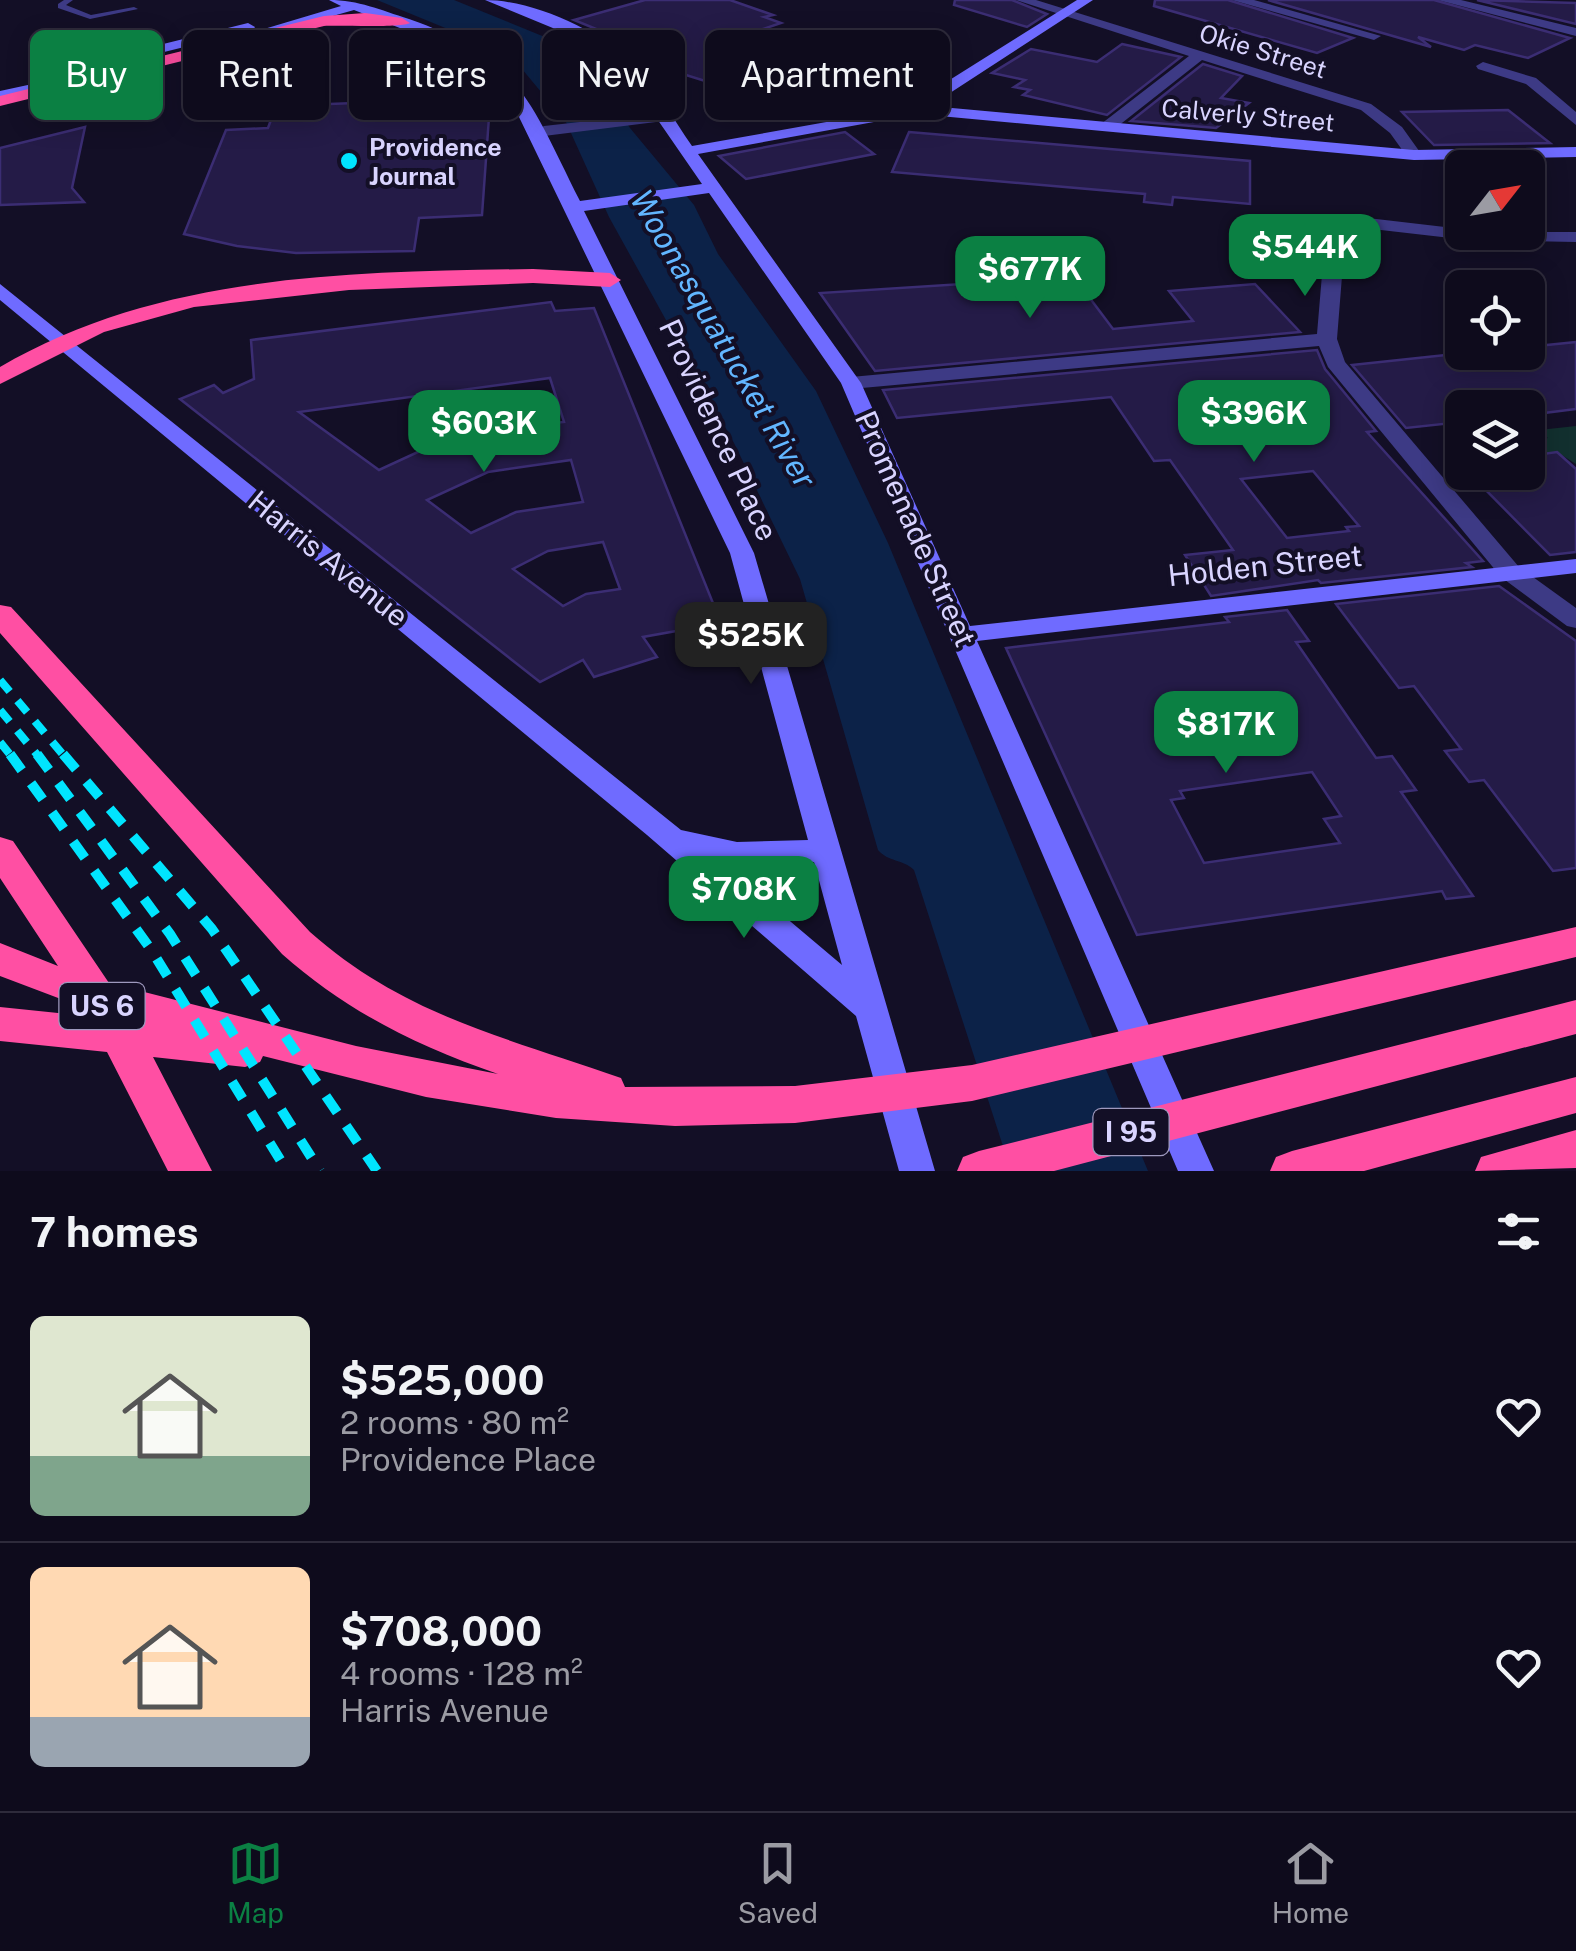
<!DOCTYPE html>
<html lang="en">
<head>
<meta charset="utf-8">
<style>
  body { margin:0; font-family:"Public Sans",sans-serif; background:#1c1929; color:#f1f3f6; height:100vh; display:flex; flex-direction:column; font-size:38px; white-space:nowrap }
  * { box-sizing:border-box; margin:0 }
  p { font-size:32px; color:#9b9ba3 }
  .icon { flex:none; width:55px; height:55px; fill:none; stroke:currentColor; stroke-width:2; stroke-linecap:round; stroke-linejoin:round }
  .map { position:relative; height:1171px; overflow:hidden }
  .drawer { display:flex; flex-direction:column; background:#0e0b1c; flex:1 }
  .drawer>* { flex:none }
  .hud { position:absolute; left:30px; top:30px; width:1000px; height:90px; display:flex; gap:20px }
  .needle { width:65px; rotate:59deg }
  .tools { position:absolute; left:1445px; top:150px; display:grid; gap:20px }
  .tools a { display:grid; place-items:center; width:100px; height:100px; border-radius:15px; background:#0e0b1c; box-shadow:0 5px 25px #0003,0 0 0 2px #2e2b3b; font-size:50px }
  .price { position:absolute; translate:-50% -85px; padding:0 22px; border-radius:20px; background:#0b8043; color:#fff; font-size:32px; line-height:65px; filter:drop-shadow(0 2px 5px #0008) }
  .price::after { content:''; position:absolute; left:50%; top:60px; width:30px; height:22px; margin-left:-15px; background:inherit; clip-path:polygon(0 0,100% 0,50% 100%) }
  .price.active { background:#222; color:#fff }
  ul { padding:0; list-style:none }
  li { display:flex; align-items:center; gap:30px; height:250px; padding:0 30px }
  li+li { border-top:2px solid #2e2b3b }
  li span { display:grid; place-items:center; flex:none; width:280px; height:200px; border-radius:15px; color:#555 }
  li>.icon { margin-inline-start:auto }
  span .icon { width:120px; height:120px; fill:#fffc; stroke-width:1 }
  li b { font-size:42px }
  h2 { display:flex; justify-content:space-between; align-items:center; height:120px; padding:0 30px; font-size:42px }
  .tag { padding:0 35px; border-radius:15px; background:#0e0b1c; box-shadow:0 5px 25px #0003,0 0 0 2px #2e2b3b; font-size:35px; line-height:90px }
  .tag.active { background:#0b8043; color:#fff }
  .menu { display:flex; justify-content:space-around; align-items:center; height:140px; border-top:2px solid #2e2b3b; background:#0e0b1c; font-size:28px; color:#9b9ba3 }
  .menu a { display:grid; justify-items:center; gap:5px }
  .menu .active { color:#0b8043 }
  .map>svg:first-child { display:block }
  .green { fill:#12302f }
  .water { fill:#0c2248 }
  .building { fill:#241b47; stroke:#3b2d73; stroke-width:2.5; fill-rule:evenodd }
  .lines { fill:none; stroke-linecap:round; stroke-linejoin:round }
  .lane { fill:#3d3a85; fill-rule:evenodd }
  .street { fill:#3d3a85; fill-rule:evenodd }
  .secondary { fill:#6f6bff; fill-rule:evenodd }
  .highway { fill:#ff4fa3; fill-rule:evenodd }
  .rail-far1 { stroke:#00e5ff; stroke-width:8; stroke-dasharray:15 12; stroke-linecap:butt }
  .rail { stroke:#00e5ff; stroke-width:10; stroke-dasharray:20 16; stroke-linecap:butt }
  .poi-dot { fill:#00e5ff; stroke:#130f26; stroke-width:4 }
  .labels { text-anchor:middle; stroke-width:8; stroke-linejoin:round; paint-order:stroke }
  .far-street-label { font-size:25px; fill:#d9d4ff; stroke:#130f26 }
  .far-poi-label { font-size:25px; font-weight:bold; fill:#d9d4ff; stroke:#130f26; text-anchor:start }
  .shield { fill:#130f26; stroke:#9e99be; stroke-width:2.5 }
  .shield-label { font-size:28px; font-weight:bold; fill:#d9d4ff }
  .street-label { font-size:30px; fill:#d9d4ff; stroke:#130f26 }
  .water-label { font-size:32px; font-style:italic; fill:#62b6ff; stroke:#130f26 }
</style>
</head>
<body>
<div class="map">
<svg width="1576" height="1171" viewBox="0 0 1576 1171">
  <rect width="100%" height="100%" fill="#130f26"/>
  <polygon class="green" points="1576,426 1576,464 1557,452 1528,456 1528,440 1548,438 1539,430"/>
  <path class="water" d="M377,0H454L557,42L590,64L630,128L694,205L718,254L816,391L888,543L1148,1171H1011L914,870C903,859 888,862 878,850L800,579L734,443L609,217L566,122L517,63L499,50Z"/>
  <g class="building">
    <polygon points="645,0 730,0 773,15 764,17 781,23 766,28 855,60 867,56 919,67 876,92 773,70 721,86 670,70 673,68 639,54 650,51 574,20"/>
    <polygon points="955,0 1012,0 1047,14 1027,27 954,5"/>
    <polygon points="1155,0 1228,0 1353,38 1317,53 1154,6"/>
    <polygon points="1268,0 1434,0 1570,38 1528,58 1475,45 1464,50 1418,37 1431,47"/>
    <polygon points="1477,0 1576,3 1576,24"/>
    <polygon points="1122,44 1181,57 1107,115 1023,95 1030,90 1014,87 1025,80 992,73 1031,49 1097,62"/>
    <polygon points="1203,64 1242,76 1221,98 1249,103 1216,128 1131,121"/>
    <polygon points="435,100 432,119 489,117 482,215 419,218 414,251 296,253 237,246 184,234 226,130 268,128 276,106"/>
    <polygon points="1508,110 1550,143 1434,145 1402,112"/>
    <polygon points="85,127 72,188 84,202 0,205 0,148"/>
    <polygon points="845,132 874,154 746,179 719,156"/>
    <polygon points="909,132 1250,161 1250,204 1173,197 1172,205 1144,202 1145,194 892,172"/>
    <polygon points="1074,277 1113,329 1193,321 1169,291 1255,284 1300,332 875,371 820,293"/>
    <path d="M551,302L555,311L594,308L721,623L643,637L657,657L594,677L583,660L540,682L180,399L214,385L223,393L254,379L251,340ZM550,378L564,422L477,431L476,435L446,439L379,470L299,412ZM571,460L583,502L516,512L471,533L427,500L488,472ZM603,542L620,589L586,594L563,606L513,569L548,551Z"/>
    <polygon points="1576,342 1576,409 1528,415 1528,408 1462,408 1462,422 1406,428 1352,365 1474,352 1528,352 1528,347"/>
    <path d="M1317,350L1325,369L1376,431L1367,432L1483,561L1466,563L1472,567L1321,583L1318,580L1211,596L1185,555L1233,550L1170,460L1154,461L1111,397L897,418L883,390ZM1313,471L1359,526L1346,527L1349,531L1287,538L1241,479Z"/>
    <polygon points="1557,452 1576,469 1576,552 1550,555 1468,472 1528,472 1528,456"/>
    <polygon points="1499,586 1576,641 1576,868 1553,871 1484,780 1469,782 1445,751 1461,749 1414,686 1399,688 1336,604"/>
    <path d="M1287,610L1309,641L1296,642L1376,758L1392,756L1416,790L1401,792L1473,896L1446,899L1442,891L1137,935L1006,648L1229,622L1225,617ZM1312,772L1341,816L1324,819L1340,843L1204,863L1171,800L1184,798L1180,791Z"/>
  </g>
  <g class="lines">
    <g class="lane">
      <polygon points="64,0 73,0 66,5 91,15 134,7 138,9 90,19 58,8 58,4"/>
      <polygon points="1377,237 1380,238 1380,242 1333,245 1328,242 1333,239"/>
    </g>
    <g class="street">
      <polygon points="1016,0 1036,0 1371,104 1402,127 1422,155 1408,158 1390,133 1361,110 1202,60 1113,130 1101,130 1101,124 1189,56"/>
      <polygon points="1232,0 1254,0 1381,36 1374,40"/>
      <polygon points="1438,0 1461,0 1576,28 1576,36"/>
      <polygon points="1483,62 1536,78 1576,112 1576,125 1526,84 1478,69 1476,66"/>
      <polygon points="651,114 656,116 656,122 544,136 536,131 544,126"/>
      <polygon points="1342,215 1462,229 1462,232 1576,232 1576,242 1468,240 1346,226 1337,339 1345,362 1519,567 1576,608 1576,628 1567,626 1501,577 1328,367 1319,346 851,389 841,383 851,377 1317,334 1326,227"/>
    </g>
    <g class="secondary">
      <path d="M329,0C359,0 380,10 409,19C521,58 530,102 580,201L702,184L624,71L577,38L485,0C532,0 600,30 633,64C656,87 673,119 692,146L905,108L1077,0H1093L930,106L1414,150L1576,147V157L1414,160L918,114L698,154L861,383L970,626L1576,559V573L977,641L1214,1171H1178L841,383L709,193L584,211L754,553L935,1171H899L856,1016L647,835L0,300V284L681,830L737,842L808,840L730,553L506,90L461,52L354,10L234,44L227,40L341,6ZM720,862L754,866L814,862L842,965Z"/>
      <polygon points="248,23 255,27 253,30 55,79 66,83 0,99 0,91 37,83 32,79 34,76"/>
    </g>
    <g class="highway">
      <path d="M365,13L402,18L410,23C402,28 341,25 324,26L0,106V96L324,16Z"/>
      <path d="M533,269L610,273L621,280L610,287L533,283L349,290L194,307L104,332L0,384V367C160,273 351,272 533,269Z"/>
      <path d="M0,605L11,607L310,932C405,1016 505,1037 621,1078L625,1087L795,1086L972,1065L1576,927V957L972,1101L795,1123L675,1126L556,1118L426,1097L263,1056L260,1062L245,1067L153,1057L212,1171H168L107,1052L0,1041V1007L87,1016L82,1007L0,976V943L58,966L0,878V837L13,841L109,983L356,1046L498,1074C417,1046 346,1011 282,954L0,633Z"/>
      <polygon points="1576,1000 1576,1034 1054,1171 957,1171 963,1157 979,1151"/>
      <polygon points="1576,1077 1576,1113 1364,1171 1270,1171 1276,1157 1292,1151"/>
      <polygon points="1576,1130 1576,1168 1475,1171 1481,1157"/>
    </g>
    <g class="rail-far1">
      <polyline points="0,680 65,757"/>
      <polyline points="0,710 39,757"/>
      <polyline points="0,742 12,757"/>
    </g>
    <g class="rail">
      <polyline points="10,754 152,951 287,1171"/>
      <polyline points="37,754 170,934 320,1171"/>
      <polyline points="63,754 212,929 377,1171"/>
    </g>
  </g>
  <circle class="poi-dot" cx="349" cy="161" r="10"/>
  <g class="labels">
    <g class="far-street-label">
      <text transform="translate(1263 51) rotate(17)" y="9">Okie Street</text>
      <text transform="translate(1248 115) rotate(5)" y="9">Calverly Street</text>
    </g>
    <g class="far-poi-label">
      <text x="369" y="156">Providence<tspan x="369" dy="29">Journal</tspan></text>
    </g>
    <g class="shield">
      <rect x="59.5" y="983" width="85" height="46" rx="8"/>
      <rect x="1093.5" y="1109" width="75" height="46" rx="8"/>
    </g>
    <g class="shield-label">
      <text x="102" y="1016">US 6</text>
      <text x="1131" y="1142">I 95</text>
    </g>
    <g class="street-label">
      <text transform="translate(718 430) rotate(65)" y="10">Providence Place</text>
      <text transform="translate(915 529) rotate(66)" y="10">Promenade Street</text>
      <text transform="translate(328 559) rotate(39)" y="10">Harris Avenue</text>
      <text transform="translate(1265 566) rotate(-6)" y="10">Holden Street</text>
    </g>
    <g class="water-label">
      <text transform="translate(723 339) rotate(60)" y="11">Woonasquatucket River</text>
    </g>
  </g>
</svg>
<div class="tools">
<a><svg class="needle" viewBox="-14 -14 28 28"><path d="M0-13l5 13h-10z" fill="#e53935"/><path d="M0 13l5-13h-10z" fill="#9b9ba3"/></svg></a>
<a><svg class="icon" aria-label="locate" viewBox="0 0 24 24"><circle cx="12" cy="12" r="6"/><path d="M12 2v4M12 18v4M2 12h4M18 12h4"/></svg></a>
<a><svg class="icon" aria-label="layers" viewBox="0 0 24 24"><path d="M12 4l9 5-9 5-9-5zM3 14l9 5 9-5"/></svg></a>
</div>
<b class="price" style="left:1305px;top:299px">$544K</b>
<b class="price" style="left:1030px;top:321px">$677K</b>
<b class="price" style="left:1254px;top:465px">$396K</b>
<b class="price" style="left:484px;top:475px">$603K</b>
<b class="price active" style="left:751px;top:687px">$525K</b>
<b class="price" style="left:1226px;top:776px">$817K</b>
<b class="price" style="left:744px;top:941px">$708K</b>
<div class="hud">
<a class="tag active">Buy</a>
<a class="tag">Rent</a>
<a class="tag">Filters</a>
<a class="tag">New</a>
<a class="tag">Apartment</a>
</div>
</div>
<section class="drawer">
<h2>7 homes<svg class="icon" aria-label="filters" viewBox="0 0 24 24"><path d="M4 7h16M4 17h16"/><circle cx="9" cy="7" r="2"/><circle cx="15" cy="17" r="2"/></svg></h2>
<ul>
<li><span style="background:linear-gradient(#dfe7d0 70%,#7fa58c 0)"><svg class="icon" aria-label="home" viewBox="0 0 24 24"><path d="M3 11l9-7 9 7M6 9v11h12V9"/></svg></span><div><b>$525,000</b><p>2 rooms · 80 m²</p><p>Providence Place</p></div><svg class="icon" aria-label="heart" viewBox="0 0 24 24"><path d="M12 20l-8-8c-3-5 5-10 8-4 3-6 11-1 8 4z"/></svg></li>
<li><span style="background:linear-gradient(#ffd9b3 75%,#9aa5b1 0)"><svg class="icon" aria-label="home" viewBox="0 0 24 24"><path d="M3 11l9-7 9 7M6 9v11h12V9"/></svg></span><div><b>$708,000</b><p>4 rooms · 128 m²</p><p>Harris Avenue</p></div><svg class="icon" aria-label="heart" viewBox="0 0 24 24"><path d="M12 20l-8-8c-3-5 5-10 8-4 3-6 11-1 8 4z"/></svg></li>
</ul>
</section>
<nav class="menu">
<a class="active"><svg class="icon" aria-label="map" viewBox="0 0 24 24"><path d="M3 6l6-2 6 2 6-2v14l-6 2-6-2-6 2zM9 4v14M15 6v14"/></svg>Map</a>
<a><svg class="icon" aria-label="saved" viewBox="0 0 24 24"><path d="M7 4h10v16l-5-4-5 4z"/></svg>Saved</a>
<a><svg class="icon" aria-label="home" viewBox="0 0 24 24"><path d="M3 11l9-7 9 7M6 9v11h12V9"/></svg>Home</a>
</nav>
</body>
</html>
